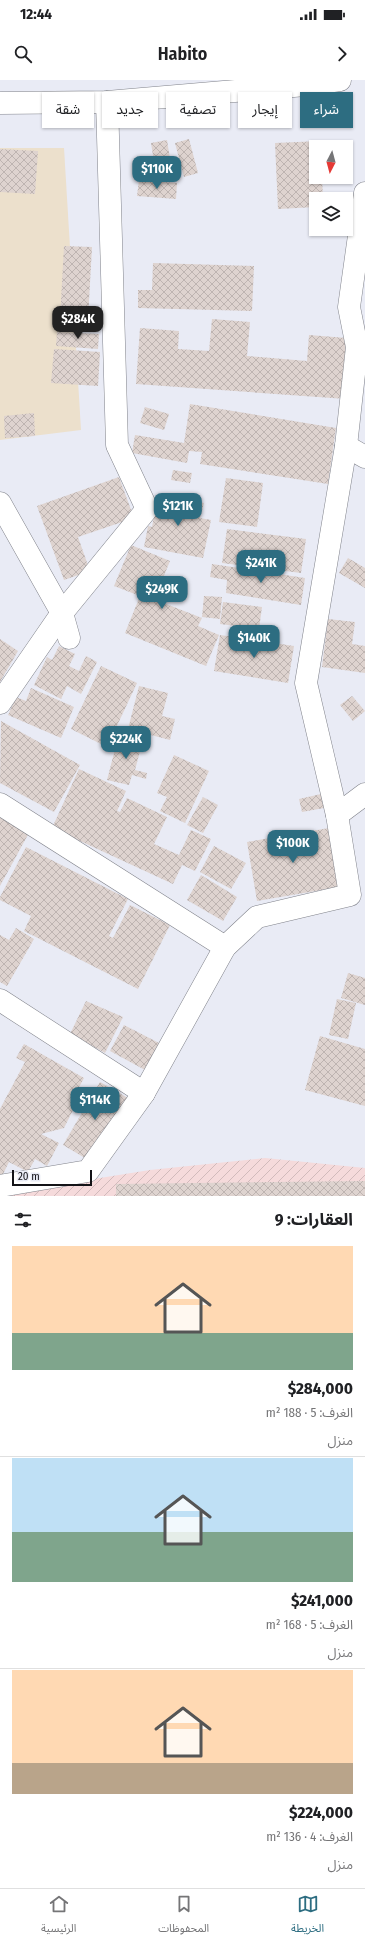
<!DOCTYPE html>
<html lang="ar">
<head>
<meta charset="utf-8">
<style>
  body { margin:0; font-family:"Fira Sans Condensed","Noto Sans Arabic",sans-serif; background:#f6f6f6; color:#202124; direction:rtl; height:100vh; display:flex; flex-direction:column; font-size:15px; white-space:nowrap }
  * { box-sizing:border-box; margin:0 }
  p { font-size:13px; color:#757577 }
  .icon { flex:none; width:22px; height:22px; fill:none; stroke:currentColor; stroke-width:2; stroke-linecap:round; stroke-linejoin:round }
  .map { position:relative; height:1116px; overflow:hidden; direction:ltr }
  .details { display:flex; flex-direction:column; background:#fff; flex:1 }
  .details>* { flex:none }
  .top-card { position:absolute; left:12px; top:12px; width:341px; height:36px; direction:rtl; display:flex; gap:8px }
  .needle { width:26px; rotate:186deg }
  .buttons { position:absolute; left:309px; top:60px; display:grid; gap:8px }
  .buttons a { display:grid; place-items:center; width:44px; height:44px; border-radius:0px; background:#fff; box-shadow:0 1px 3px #0004; font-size:20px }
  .scale { position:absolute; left:12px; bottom:10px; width:80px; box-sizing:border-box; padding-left:4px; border:2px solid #131317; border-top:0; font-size:11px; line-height:14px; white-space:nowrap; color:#131317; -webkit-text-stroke:3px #e9ebf5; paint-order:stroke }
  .price { position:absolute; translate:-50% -34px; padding:0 9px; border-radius:8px; background:#2d6d81; color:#fff; font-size:13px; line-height:26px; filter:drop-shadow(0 1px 2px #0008) }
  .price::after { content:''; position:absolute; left:50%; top:24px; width:12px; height:9px; margin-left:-6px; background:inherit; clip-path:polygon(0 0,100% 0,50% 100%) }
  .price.active { background:#222; color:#fff }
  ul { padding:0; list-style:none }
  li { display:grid; align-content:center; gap:8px; height:212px; padding:0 12px }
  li+li { border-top:1px solid #e0e0e0 }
  li span { display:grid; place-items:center; height:124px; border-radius:0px; color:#555 }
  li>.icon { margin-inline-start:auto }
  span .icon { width:72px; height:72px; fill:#fffc; stroke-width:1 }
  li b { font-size:17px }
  h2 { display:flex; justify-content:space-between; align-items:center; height:48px; padding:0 12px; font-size:17px }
  .chip { padding:0 14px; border-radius:0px; background:#fff; box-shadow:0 1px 3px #0004; font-size:14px; line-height:36px }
  .chip.active { background:#2d6d81; color:#fff }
  .status { display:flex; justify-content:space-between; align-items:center; height:28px; padding:0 20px; background:#fff; direction:ltr }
  .status svg { height:11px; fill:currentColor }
  header { display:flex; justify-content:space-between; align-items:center; height:52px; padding:0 12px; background:#fff; font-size:18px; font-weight:600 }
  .tabs { display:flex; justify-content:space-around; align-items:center; height:56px; border-top:1px solid #e0e0e0; background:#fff; font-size:11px; color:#757577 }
  .tabs a { display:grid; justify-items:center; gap:2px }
  .tabs .active { color:#2d6d81 }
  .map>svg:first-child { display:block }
  .industrial { fill:url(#industrial-furrows) }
  .education { fill:#ece0cc }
  .building { fill:url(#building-cross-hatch) }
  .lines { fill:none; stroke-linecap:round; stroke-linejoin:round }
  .street-casing { stroke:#81838b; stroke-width:23 }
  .street { stroke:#fff; stroke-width:22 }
</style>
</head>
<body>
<div class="status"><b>12:44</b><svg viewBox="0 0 49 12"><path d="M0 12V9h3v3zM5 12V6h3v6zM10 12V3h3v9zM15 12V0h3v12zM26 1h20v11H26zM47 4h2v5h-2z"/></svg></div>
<header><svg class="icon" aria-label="forward" viewBox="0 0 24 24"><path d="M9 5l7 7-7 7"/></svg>Habito<svg class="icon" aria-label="search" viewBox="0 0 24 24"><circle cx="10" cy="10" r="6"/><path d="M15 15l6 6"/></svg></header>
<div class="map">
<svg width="365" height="1116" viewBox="0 0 365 1116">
  <defs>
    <pattern id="industrial-furrows" width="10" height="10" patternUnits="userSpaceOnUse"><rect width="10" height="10" fill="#f5dadb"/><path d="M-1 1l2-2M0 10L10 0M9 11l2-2" fill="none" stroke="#d1babb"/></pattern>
    <pattern id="building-cross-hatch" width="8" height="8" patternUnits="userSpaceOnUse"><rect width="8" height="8" fill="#ded3cf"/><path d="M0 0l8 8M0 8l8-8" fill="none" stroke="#beb4b1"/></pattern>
  </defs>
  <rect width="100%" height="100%" fill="#e9ebf5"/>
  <polygon class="industrial" points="265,1078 365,1088 365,1116 0,1116 0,1114 150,1090"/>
  <polygon class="education" points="0,68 64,68 81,350 0,360"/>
  <g class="building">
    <polygon points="189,59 198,93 184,97 175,63"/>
    <polygon points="167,60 171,85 155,88 151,63"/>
    <polygon points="320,61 321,67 316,67 316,97 322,97 323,119 316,119 316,127 278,129 275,63"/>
    <polygon points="0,69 38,71 35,114 0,112"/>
    <polygon points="139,100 177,103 176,119 137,116"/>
    <polygon points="64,166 92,167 88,240 60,239"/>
    <polygon points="153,183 254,186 252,231 138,228 138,210 152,210"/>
    <polygon points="212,239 250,242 247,276 307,281 309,255 347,258 346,319 136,304 140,248 179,251 178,269 209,271"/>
    <polygon points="57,252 99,254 98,269 56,266"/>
    <polygon points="54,269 100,272 98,306 51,303"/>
    <polygon points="190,324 336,348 328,404 200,384 202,372 189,371 187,383 132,373 135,355 184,363"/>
    <polygon points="145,327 169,334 164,350 140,343"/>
    <polygon points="34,333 35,356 5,358 4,336"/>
    <polygon points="173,390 192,393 190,403 171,400"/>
    <polygon points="119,397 134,438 78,457 90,491 64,500 37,426"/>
    <polygon points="226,398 263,403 257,447 219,442"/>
    <polygon points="158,414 204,423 200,438 211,440 203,478 144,467 148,446 152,447"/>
    <polygon points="227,449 306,459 301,493 222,483"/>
    <polygon points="131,465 170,481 157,513 164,515 161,522 202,538 198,546 219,555 206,586 125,553 140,516 114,506"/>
    <polygon points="348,478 365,488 365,508 339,493"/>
    <polygon points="212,484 305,498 301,525 226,513 227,500 210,497"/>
    <polygon points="204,516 222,517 220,539 202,537"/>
    <polygon points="223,522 262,527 259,549 220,544"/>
    <polygon points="328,539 355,542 352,564 365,566 365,593 322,587"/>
    <polygon points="220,555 294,566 288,603 214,591"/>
    <polygon points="0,559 18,571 0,602"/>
    <polygon points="59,566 75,574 69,586 79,591 86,576 97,582 81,614 67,606 61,619 34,605 47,577 52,580"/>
    <polygon points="101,586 137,603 107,667 71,649"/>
    <polygon points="139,606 168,613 162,636 175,639 170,660 128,649"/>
    <polygon points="31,608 74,627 61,658 8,635 16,617 26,621"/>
    <polygon points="352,616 365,631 353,641 340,625"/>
    <polygon points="1,641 80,685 54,732 0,703"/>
    <polygon points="119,654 143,660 135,690 147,693 146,699 132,695 129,705 107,700"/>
    <polygon points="174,675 209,691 185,743 160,731 167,717 157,713"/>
    <polygon points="79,689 126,711 117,731 120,732 127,718 167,737 154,764 179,775 191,750 211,759 195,791 182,785 173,804 52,748"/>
    <polygon points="321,714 324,728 302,732 299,719"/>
    <polygon points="203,717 218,725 203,753 187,745"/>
    <polygon points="0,735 30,751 0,806"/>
    <polygon points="329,748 339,807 257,821 247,762"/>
    <polygon points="214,766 246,783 231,809 200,792"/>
    <polygon points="26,767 128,819 109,856 113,858 130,825 170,845 138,909 24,851 31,836 0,820 0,817"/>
    <polygon points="201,795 237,817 223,841 187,820"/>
    <polygon points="16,848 34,859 7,906 0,902 0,855 9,860"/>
    <polygon points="348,893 365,898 365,925 341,918"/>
    <polygon points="337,919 356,923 348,959 329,955"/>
    <polygon points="86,921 123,937 105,973 70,954"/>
    <polygon points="124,945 159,963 145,990 110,971"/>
    <polygon points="320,956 365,969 365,1026 305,1010"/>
    <polygon points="24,964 84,998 71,1022 73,1030 64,1048 41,1054 59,1063 47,1086 35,1079 28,1092 9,1082 2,1096 0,1094 0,1029 25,982 16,978"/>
    <polygon points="100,1002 128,1018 90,1081 63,1065"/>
    <polygon points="365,1101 365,1116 116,1116 116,1104"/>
  </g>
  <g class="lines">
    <g class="street-casing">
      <g id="street">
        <polyline points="0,23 107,22 305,5 340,0"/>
        <polyline points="346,366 365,377"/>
        <polyline points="0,423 62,533 69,558"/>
        <polyline points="0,623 62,533 147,429 117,365 107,22"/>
        <polyline points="0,724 225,867"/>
        <polyline points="337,735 365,714"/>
        <polyline points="0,920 144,1013"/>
        <polyline points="0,1106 88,1091 144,1013 225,867 257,837 350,815 337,735 306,603 346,366 357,267 349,227 365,113"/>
      </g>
    </g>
    <use href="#street" class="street"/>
  </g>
</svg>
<div class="buttons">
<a><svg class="needle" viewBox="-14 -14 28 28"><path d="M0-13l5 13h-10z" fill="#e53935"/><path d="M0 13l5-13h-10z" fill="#757577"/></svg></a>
<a><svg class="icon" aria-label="layers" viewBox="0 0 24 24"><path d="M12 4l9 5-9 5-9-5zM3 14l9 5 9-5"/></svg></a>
</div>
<div class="scale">20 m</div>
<b class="price" style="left:157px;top:110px">$110K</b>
<b class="price active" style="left:78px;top:260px">$284K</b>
<b class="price" style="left:178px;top:447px">$121K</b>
<b class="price" style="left:261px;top:504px">$241K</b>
<b class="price" style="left:162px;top:530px">$249K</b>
<b class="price" style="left:254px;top:579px">$140K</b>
<b class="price" style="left:126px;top:680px">$224K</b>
<b class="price" style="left:293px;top:784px">$100K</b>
<b class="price" style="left:95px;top:1041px">$114K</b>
<div class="top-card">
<a class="chip active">شراء</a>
<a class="chip">إيجار</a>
<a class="chip">تصفية</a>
<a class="chip">جديد</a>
<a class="chip">شقة</a>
</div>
</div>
<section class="details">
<h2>العقارات: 9<svg class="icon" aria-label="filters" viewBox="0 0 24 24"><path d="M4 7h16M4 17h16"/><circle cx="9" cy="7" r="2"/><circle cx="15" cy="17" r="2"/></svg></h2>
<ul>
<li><span style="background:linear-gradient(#ffd9b3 70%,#7fa58c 0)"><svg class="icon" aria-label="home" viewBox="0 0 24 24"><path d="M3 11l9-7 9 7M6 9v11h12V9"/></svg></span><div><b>$284,000</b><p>الغرف: 5 · 188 m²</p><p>منزل</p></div></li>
<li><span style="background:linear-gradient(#bfe0f5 60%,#7fa58c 0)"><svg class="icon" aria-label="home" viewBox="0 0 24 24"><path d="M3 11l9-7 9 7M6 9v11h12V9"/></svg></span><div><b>$241,000</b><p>الغرف: 5 · 168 m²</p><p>منزل</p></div></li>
<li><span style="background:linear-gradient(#ffd9b3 75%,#b9a48a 0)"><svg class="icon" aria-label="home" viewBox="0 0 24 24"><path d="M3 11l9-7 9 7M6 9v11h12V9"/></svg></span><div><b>$224,000</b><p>الغرف: 4 · 136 m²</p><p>منزل</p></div></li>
</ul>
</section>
<nav class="tabs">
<a class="active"><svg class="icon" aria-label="map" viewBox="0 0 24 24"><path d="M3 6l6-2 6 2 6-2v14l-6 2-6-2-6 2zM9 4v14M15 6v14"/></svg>الخريطة</a>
<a><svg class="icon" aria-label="saved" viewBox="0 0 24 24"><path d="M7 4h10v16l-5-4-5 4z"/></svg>المحفوظات</a>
<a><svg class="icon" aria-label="home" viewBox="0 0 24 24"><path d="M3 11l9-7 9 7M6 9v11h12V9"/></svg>الرئيسية</a>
</nav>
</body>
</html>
